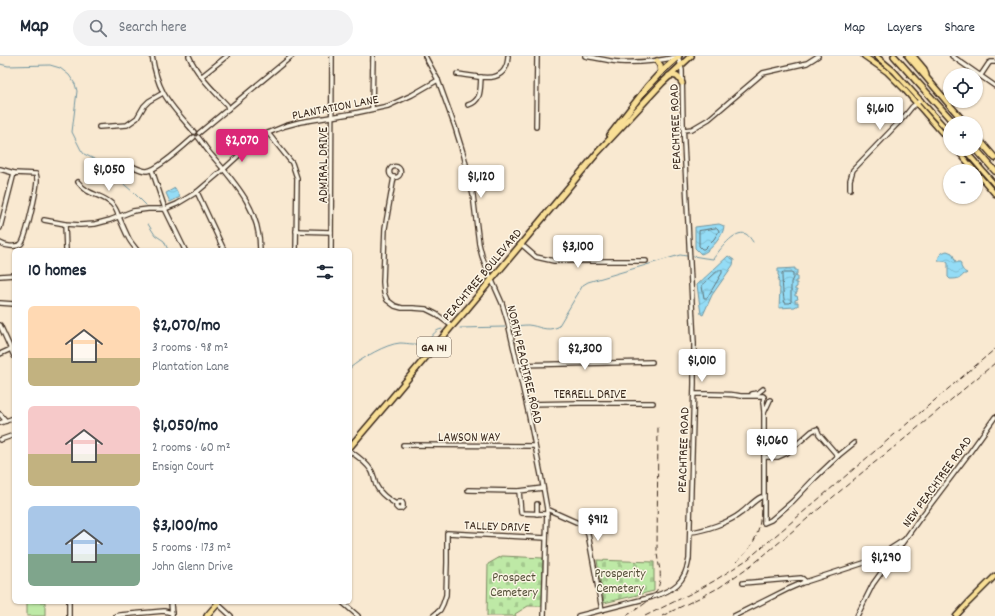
<!DOCTYPE html>
<html lang="en">
<head>
<meta charset="utf-8">
<style>
  body { margin:0; font-family:Dekko,sans-serif; background:#f2f2f3; color:#1f2937; height:100vh; display:flex; flex-direction:column; font-size:15px; white-space:nowrap }
  * { box-sizing:border-box; margin:0 }
  p { font-size:13px; color:#747a83 }
  .icon { flex:none; width:22px; height:22px; fill:none; stroke:currentColor; stroke-width:2; stroke-linecap:round; stroke-linejoin:round }
  .map { position:relative; flex:1; overflow:hidden }
  .details { position:absolute; left:12px; top:192px; width:340px; height:356px; display:flex; flex-direction:column; background:#fff; border-radius:6px; box-shadow:0 1px 3px #0004 }
  .details>* { flex:none }
  .controls { position:absolute; left:943px; top:12px; display:grid; gap:8px }
  .controls a { display:grid; place-items:center; width:40px; height:40px; border-radius:50%; background:#fff; box-shadow:0 1px 3px #0004; font-size:20px }
  .price { position:absolute; translate:-50% -34px; padding:0 9px; border-radius:4px; background:#fff; color:#222; font-size:13px; line-height:26px; filter:drop-shadow(0 1px 2px #0008) }
  .price::after { content:''; position:absolute; left:50%; top:24px; width:12px; height:9px; margin-left:-6px; background:inherit; clip-path:polygon(0 0,100% 0,50% 100%) }
  .price.on { background:#db2777; color:#fff }
  ul { padding:0; list-style:none }
  li { display:flex; align-items:center; gap:12px; height:100px; padding:0 16px }
  li span { display:grid; place-items:center; flex:none; width:112px; height:80px; border-radius:6px; color:#555 }
  li>.icon { margin-inline-start:auto }
  span .icon { width:48px; height:48px; fill:#fffc; stroke-width:1 }
  li b { font-size:17px }
  h2 { display:flex; justify-content:space-between; align-items:center; height:48px; padding:0 16px; font-size:17px }
  header { display:flex; align-items:center; gap:24px; box-sizing:border-box; height:56px; padding:0 20px; background:#fff; border-bottom:1px solid #e0e1e3 }
  header strong { font-size:19px }
  nav { display:flex; gap:22px; margin-inline-start:auto; font-size:14px }
  .search { width:280px; height:36px; background:#f2f2f3; display:flex; align-items:center; gap:10px; box-sizing:border-box; padding:0 14px; border-radius:22px; color:#747a83; font-size:15px }
  .map>svg:first-child { display:block }
  .cemetery { fill:url(#cemetery-stones); stroke:#7c8a62 }
  .pitch { fill:#bee9a6; stroke:#7c8a62 }
  .water { fill:url(#water-waves); stroke:#7095a0 }
  .lines { fill:none; stroke-linecap:round; stroke-linejoin:round }
  .shore { stroke:#5f7174; stroke-width:1 }
  .stream { stroke:#7095a0; stroke-width:1 }
  .minor-casing { stroke:#3b2a1e; stroke-width:6 }
  .major-casing { stroke:#3b2a1e; stroke-width:7 }
  .highway-casing { stroke:#3b2a1e; stroke-width:8 }
  .minor { stroke:#fcf5e5; stroke-width:3.5 }
  .major { stroke:#f9df96; stroke-width:4 }
  .highway { stroke:#f9df96; stroke-width:5 }
  .rail { stroke:#3b2a1e; stroke-width:1; stroke-dasharray:6 3; stroke-linecap:butt }
  .labels { text-anchor:middle; stroke-width:3; stroke-linejoin:round; paint-order:stroke }
  .shield { fill:#fcf5e5; stroke:#75675a; stroke-width:1 }
  .shield-label { font-size:12px; font-weight:bold; fill:#3b2a1e }
  .street-label { font-size:13px; fill:#3b2a1e; stroke:#fcf5e5 }
  .park-label { font-size:13px; fill:#555039; stroke:#fcf5e5 }
</style>
</head>
<body>
<header>
<strong>Map</strong>
<div class="search"><svg class="icon" aria-label="search" viewBox="0 0 24 24"><circle cx="10" cy="10" r="6"/><path d="M15 15l6 6"/></svg>Search here</div>
<nav><a>Map</a><a>Layers</a><a>Share</a></nav>
</header>
<div class="map">
<svg width="995" height="560" viewBox="0 0 995 560">
  <defs>
    <pattern id="cemetery-stones" width="16" height="16" patternUnits="userSpaceOnUse"><rect width="16" height="16" fill="#bee9a6"/><path d="M2 7V4a2 2 0 0 1 4 0v3zM10 15v-3a2 2 0 0 1 4 0v3z" fill="#a4c88e"/></pattern>
    <pattern id="water-waves" width="16" height="10" patternUnits="userSpaceOnUse"><rect width="16" height="10" fill="#94dcf6"/><path d="M0 5q4-4 8 0t8 0" fill="none" stroke="#80bdd2"/></pattern>
  </defs>
  <rect width="100%" height="100%" fill="#f9e9d1"/>
  <filter id="ink" filterUnits="userSpaceOnUse"><feTurbulence type="fractalNoise" baseFrequency=".025" numOctaves="2"/><feDisplacementMap in="SourceGraphic" scale="8" xChannelSelector="R" yChannelSelector="G"/><feConvolveMatrix kernelMatrix="1 2 1 2 8 2 1 2 1" color-interpolation-filters="sRGB"/></filter>
  <g filter="url(#ink)">
    <g class="cemetery">
      <polygon points="502,500 543,502 542,550 528,550 515,558 516,560 487,560 488,508"/>
      <polygon points="597,504 654,506 654,535 604,547"/>
    </g>
    <rect class="pitch" x="27" y="546" width="18" height="14"/>
    <g class="water">
      <polygon points="175,132 180,141 170,146 166,137"/>
      <path d="M719,168L724,170C724,179 710,196 701,198L695,192V171Z"/>
      <path d="M947,195L952,197L956,206H960L961,208C960,211 964,216 967,217L966,218H964C961,223 955,223 950,223L948,221V207L945,205H939C937,200 942,196 947,195Z"/>
      <polygon points="728,200 734,204 733,209 712,239 703,259 701,258 697,229"/>
      <polygon points="795,212 795,214 797,214 797,219 795,219 795,221 797,220 797,225 795,225 795,227 797,227 797,231 795,232 795,234 797,234 797,237 795,238 795,240 797,240 798,243 795,244 795,246 798,246 798,250 796,250 795,251 779,252 780,232 779,232 779,226 778,225 779,220 778,219 778,213"/>
    </g>
    <g class="lines">
      <g class="shore">
        <polygon points="717,172 718,173 719,175 714,183 704,193 702,193 699,190 699,175"/>
        <polygon points="719,214 722,214 722,217 707,242 704,242 702,230"/>
        <path d="M784,217H791L793,218V222L791,226V246L790,247H785C783,242 782,224 782,218Z"/>
      </g>
      <g class="stream">
        <polyline points="0,8 8,10 50,9 60,12 69,19 75,28 77,35 72,76 81,94 84,98 96,104 133,136 146,149"/>
        <polyline points="148,168 155,179 164,185 168,194"/>
        <path d="M693,200L705,202L713,203C719,195 734,173 746,178C749,180 751,183 753,186"/>
        <path d="M511,270C517,270 523,269 528,269C539,270 546,276 558,271L583,229L588,226L680,199L687,200"/>
        <polyline points="460,272 505,271"/>
        <path d="M350,312C362,302 386,288 400,287C408,287 418,290 425,286C432,283 433,274 442,273"/>
      </g>
      <g class="minor-casing">
        <g id="minor">
          <path d="M152,0C154,12 157,25 163,36C170,50 184,64 194,76"/>
          <path d="M189,0C197,19 213,34 227,49L228,53"/>
          <polyline points="425,0 438,24 455,71 464,100 473,139 479,188 482,200 486,211 502,247 508,267 528,355 541,419 547,453 544,560"/>
          <path d="M585,0C597,2 608,5 620,6C639,7 658,5 677,1"/>
          <polyline points="952,0 995,30"/>
          <path d="M457,18C477,20 507,31 508,0"/>
          <polyline points="981,19 989,7 991,6 995,6"/>
          <polyline points="202,20 227,0"/>
          <path d="M468,49C482,45 480,33 481,21"/>
          <polyline points="372,53 373,0"/>
          <polyline points="99,71 127,69 137,62 144,50 149,45 163,37"/>
          <polyline points="536,71 537,0"/>
          <polyline points="684,74 692,73 709,63 763,17 807,7 818,0"/>
          <polyline points="199,77 292,0"/>
          <polyline points="268,77 292,107 297,122 296,194"/>
          <path d="M198,81C202,86 205,91 209,96C234,126 260,152 260,194"/>
          <path d="M132,110C138,113 142,115 147,115C158,114 185,89 194,81"/>
          <circle cx="395" cy="116" r="5.5"/>
          <polyline points="0,113 14,117"/>
          <polyline points="152,114 165,153 185,194"/>
          <polyline points="394,121 385,172 383,226 384,237 387,244 395,250 402,252 413,252 426,253 436,258 452,270"/>
          <path d="M78,126C88,140 102,138 112,148C116,152 117,156 119,161C122,168 125,175 128,181C130,186 134,190 137,194"/>
          <polyline points="850,133 850,124 853,114 904,61 912,51 921,44"/>
          <polyline points="197,136 224,194"/>
          <polyline points="44,164 65,168 80,169 95,168 110,164 133,155 148,153 165,153 177,148 197,136 224,113 252,87 268,77 285,70 300,66 355,57 388,50 412,39 438,24"/>
          <polyline points="65,168 66,194"/>
          <path d="M0,172L14,117L36,118C37,121 37,121 37,124C37,133 26,183 21,188C15,192 5,190 0,187"/>
          <polyline points="296,175 331,176"/>
          <polyline points="521,188 536,201 554,205 646,205"/>
          <polyline points="331,194 332,0"/>
          <polyline points="0,220 14,219"/>
          <polyline points="0,247 14,248"/>
          <polyline points="0,269 14,300"/>
          <polyline points="0,298 11,293"/>
          <polyline points="518,309 652,306"/>
          <path d="M694,338C705,338 731,337 741,340H763"/>
          <polyline points="752,338 758,337 763,333"/>
          <polyline points="770,344 764,357 764,467 771,464 793,445 815,422 838,400 854,387"/>
          <polyline points="527,348 579,347 653,347"/>
          <polyline points="764,356 763,346 764,341"/>
          <polyline points="0,358 6,365"/>
          <polyline points="0,367 14,362"/>
          <polyline points="0,384 14,379"/>
          <polyline points="403,389 535,390"/>
          <path d="M350,395C357,400 366,406 371,414C374,418 374,424 376,429C380,438 388,443 396,448L399,446H402L403,448V451L401,453H398L396,451V448"/>
          <polyline points="764,401 778,401 787,397 812,375 817,373 819,378 838,400"/>
          <polyline points="468,434 519,435 543,432"/>
          <polyline points="519,435 521,457 547,458"/>
          <polyline points="537,448 537,458"/>
          <polyline points="547,453 576,466 582,469 588,478 602,554"/>
          <path d="M690,476C704,475 730,466 741,457C748,452 753,445 761,441"/>
          <polyline points="743,527 801,522 803,523 806,526"/>
          <polyline points="69,546 69,560"/>
          <polyline points="171,546 172,560"/>
          <polyline points="342,546 358,560"/>
          <polyline points="218,548 231,560"/>
          <polyline points="116,560 120,559 164,555 172,557"/>
          <polyline points="433,560 440,554 443,548 446,539 447,507 447,477 546,482"/>
          <path d="M578,560L652,541C674,534 685,527 689,503L694,328V287L683,67L682,14L678,0"/>
          <polyline points="734,560 786,534 802,527 867,506 879,500 904,484"/>
          <polyline points="857,560 873,528 918,465 970,396 995,361"/>
        </g>
      </g>
      <g class="major-casing">
        <g id="major">
          <polyline points="864,0 887,16 903,32 950,86"/>
          <polyline points="876,0 894,15 950,77"/>
          <polyline points="956,93 975,115"/>
          <polyline points="964,93 995,129"/>
          <polyline points="976,116 995,138"/>
          <polyline points="956,560 968,547 995,520"/>
        </g>
      </g>
      <g class="highway-casing">
        <g id="highway">
          <polyline points="894,0 954,67"/>
          <polyline points="908,0 965,67"/>
          <polyline points="913,0 924,13 926,19"/>
          <polyline points="657,5 660,9 661,16"/>
          <path d="M669,20C676,18 679,21 682,27"/>
          <polyline points="610,79 648,30 661,16 679,0"/>
          <polyline points="976,80 995,102"/>
          <polyline points="976,93 995,115"/>
          <polyline points="350,391 385,350 452,270 467,253 598,96 662,27 691,0"/>
          <polyline points="207,560 219,546"/>
        </g>
      </g>
      <use href="#minor" class="minor"/>
      <use href="#major" class="major"/>
      <use href="#highway" class="highway"/>
      <g class="rail">
        <path d="M736,506C757,488 761,473 761,446"/>
        <path d="M626,560C644,548 663,540 660,514C659,508 657,502 657,495L658,370"/>
        <polyline points="645,560 692,537 714,525 748,503 995,293"/>
        <polyline points="662,560 703,540 720,531 757,505 864,415 903,384 995,307"/>
      </g>
    </g>
  </g>
  <g class="labels">
    <rect class="shield" x="417" y="281" width="34" height="20" rx="3"/>
    <g class="shield-label">
      <text x="434" y="295">GA 141</text>
    </g>
    <g class="street-label">
      <text transform="translate(335 50) rotate(-11)" y="5">PLANTATION LANE</text>
      <text transform="translate(674 71) rotate(-92)" y="5">PEACHTREE ROAD</text>
      <text transform="translate(322 109) rotate(-90)" y="5">ADMIRAL DRIVE</text>
      <text transform="translate(481 218) rotate(-50)" y="5">PEACHTREE BOULEVARD</text>
      <text transform="translate(526 308) rotate(77)" y="5">NORTH PEACHTREE ROAD</text>
      <text x="590" y="342">TERRELL DRIVE</text>
      <text x="469" y="385">LAWSON WAY</text>
      <text transform="translate(682 394) rotate(-88)" y="5">PEACHTREE ROAD</text>
      <text transform="translate(936 425) rotate(-54)" y="5">NEW PEACHTREE ROAD</text>
      <text transform="translate(497 469) rotate(2)" y="5">TALLEY DRIVE</text>
    </g>
    <g class="park-label">
      <text x="620" y="521">Prosperity<tspan x="620" dy="15">Cemetery</tspan></text>
      <text x="514" y="525">Prospect<tspan x="514" dy="15">Cemetery</tspan></text>
    </g>
  </g>
</svg>
<div class="controls">
<a><svg class="icon" aria-label="locate" viewBox="0 0 24 24"><circle cx="12" cy="12" r="6"/><path d="M12 2v4M12 18v4M2 12h4M18 12h4"/></svg></a>
<a>+</a>
<a>−</a>
</div>
<b class="price" style="left:880px;top:75px">$1,610</b>
<b class="price on" style="left:242px;top:107px">$2,070</b>
<b class="price" style="left:109px;top:136px">$1,050</b>
<b class="price" style="left:481px;top:143px">$1,120</b>
<b class="price" style="left:578px;top:213px">$3,100</b>
<b class="price" style="left:585px;top:315px">$2,300</b>
<b class="price" style="left:702px;top:327px">$1,010</b>
<b class="price" style="left:772px;top:407px">$1,060</b>
<b class="price" style="left:598px;top:486px">$912</b>
<b class="price" style="left:886px;top:524px">$1,290</b>
<section class="details">
<h2>10 homes<svg class="icon" aria-label="filters" viewBox="0 0 24 24"><path d="M4 7h16M4 17h16"/><circle cx="9" cy="7" r="2"/><circle cx="15" cy="17" r="2"/></svg></h2>
<ul>
<li><span style="background:linear-gradient(#ffd9b3 65%,#c2b280 0)"><svg class="icon" aria-label="home" viewBox="0 0 24 24"><path d="M3 11l9-7 9 7M6 9v11h12V9"/></svg></span><div><b>$2,070/mo</b><p>3 rooms · 98 m²</p><p>Plantation Lane</p></div></li>
<li><span style="background:linear-gradient(#f6c9c9 60%,#c2b280 0)"><svg class="icon" aria-label="home" viewBox="0 0 24 24"><path d="M3 11l9-7 9 7M6 9v11h12V9"/></svg></span><div><b>$1,050/mo</b><p>2 rooms · 60 m²</p><p>Ensign Court</p></div></li>
<li><span style="background:linear-gradient(#a9c7e8 60%,#7fa58c 0)"><svg class="icon" aria-label="home" viewBox="0 0 24 24"><path d="M3 11l9-7 9 7M6 9v11h12V9"/></svg></span><div><b>$3,100/mo</b><p>5 rooms · 173 m²</p><p>John Glenn Drive</p></div></li>
</ul>
</section>
</div>
</body>
</html>
